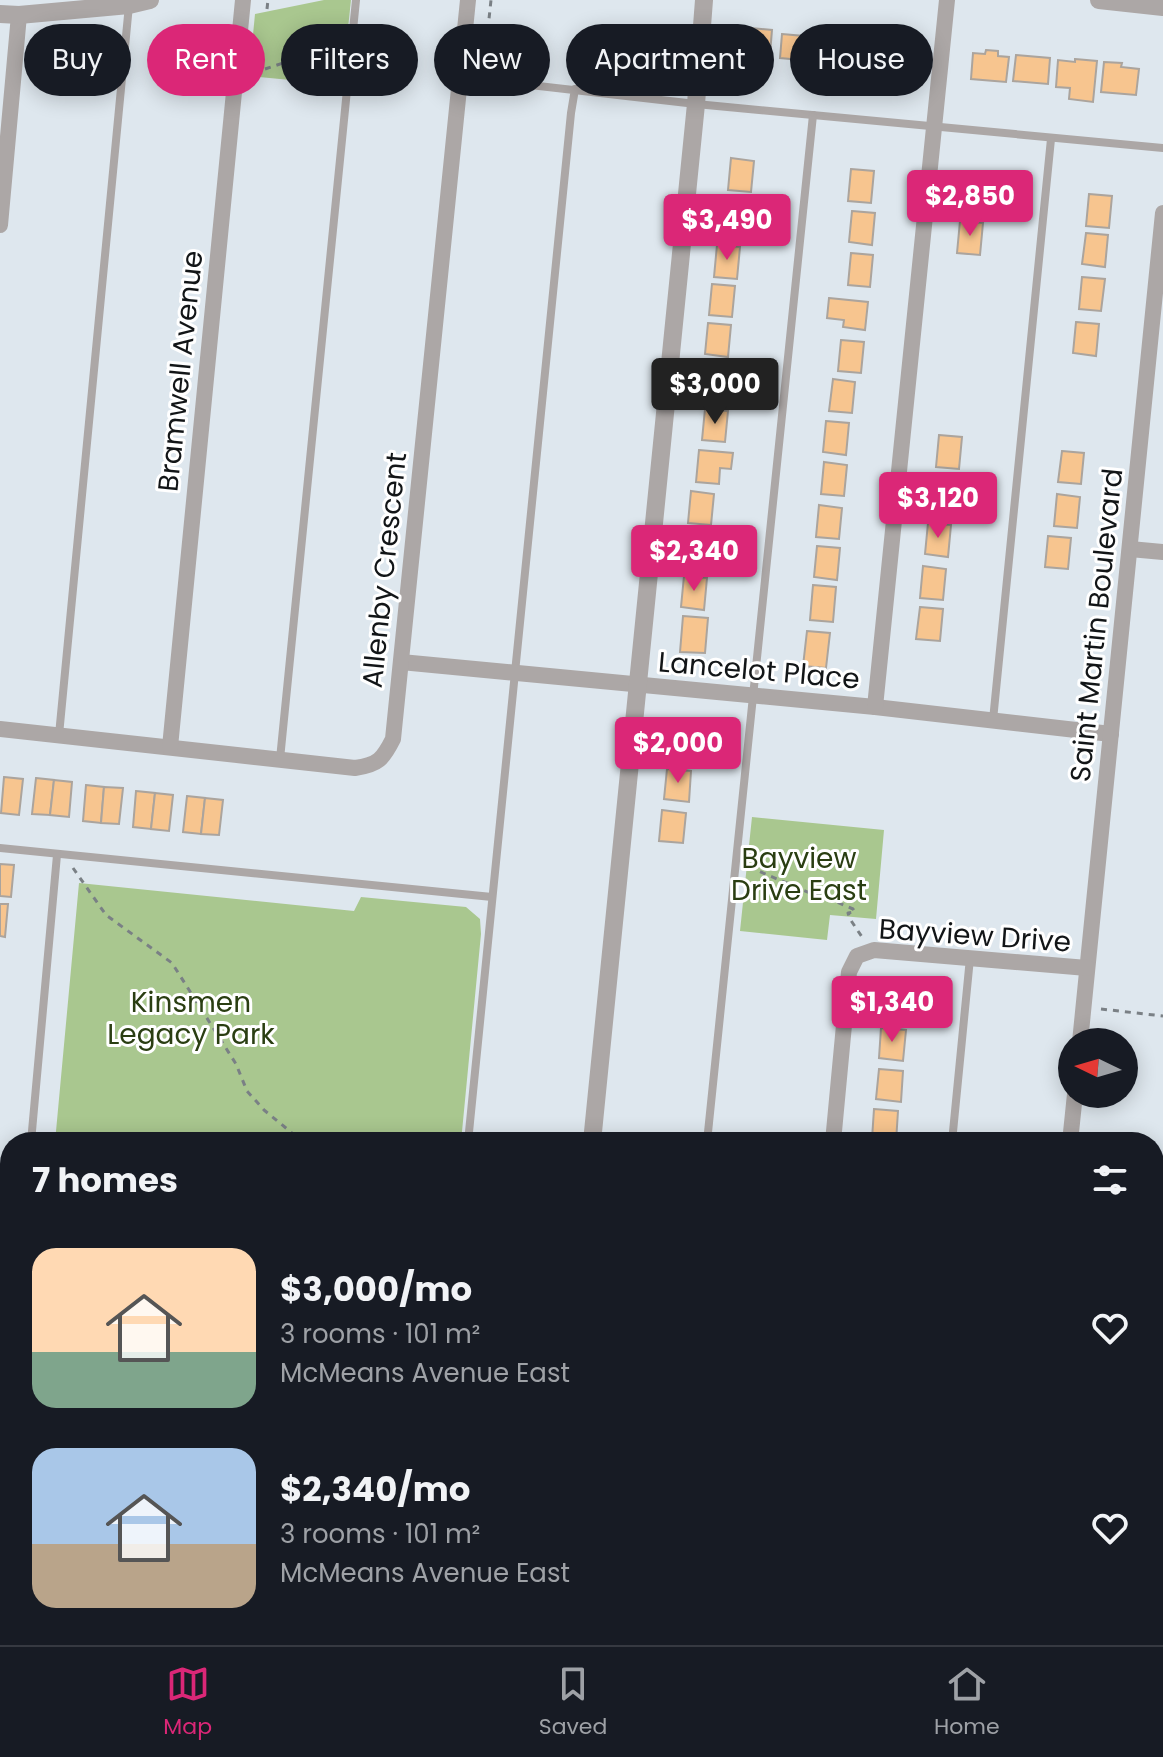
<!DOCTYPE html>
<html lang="en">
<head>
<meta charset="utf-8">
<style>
  body { margin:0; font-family:Poppins,sans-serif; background:#242831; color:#f1f3f6; height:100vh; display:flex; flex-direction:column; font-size:30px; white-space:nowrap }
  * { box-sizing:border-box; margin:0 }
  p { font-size:26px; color:#9ea1a6 }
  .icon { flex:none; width:44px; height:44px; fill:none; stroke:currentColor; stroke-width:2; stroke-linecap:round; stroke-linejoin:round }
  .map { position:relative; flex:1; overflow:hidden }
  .drawer { position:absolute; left:0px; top:1132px; width:1164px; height:514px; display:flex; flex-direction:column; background:#171b24; border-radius:32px 32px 0 0; box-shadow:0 4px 20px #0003 }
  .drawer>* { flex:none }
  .guide { position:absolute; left:24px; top:24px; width:1116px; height:72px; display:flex; gap:16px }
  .needle { width:52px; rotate:275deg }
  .controls { position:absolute; left:1058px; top:1028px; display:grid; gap:16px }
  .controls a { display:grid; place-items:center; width:80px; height:80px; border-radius:50%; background:#171b24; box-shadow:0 4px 20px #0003; font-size:40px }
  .price { position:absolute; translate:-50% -68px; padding:0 18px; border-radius:8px; background:#db2777; color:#fff; font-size:26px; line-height:52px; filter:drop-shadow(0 2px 4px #0008) }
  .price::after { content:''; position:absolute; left:50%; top:48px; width:24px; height:18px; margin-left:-12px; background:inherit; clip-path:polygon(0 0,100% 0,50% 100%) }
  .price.active { background:#222; color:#fff }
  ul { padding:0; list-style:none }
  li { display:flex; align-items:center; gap:24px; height:200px; padding:0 32px }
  li span { display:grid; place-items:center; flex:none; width:224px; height:160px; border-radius:24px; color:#555 }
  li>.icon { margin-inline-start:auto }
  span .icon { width:96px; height:96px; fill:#fffc; stroke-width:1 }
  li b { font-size:34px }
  h2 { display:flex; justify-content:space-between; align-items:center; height:96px; padding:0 32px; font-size:34px }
  .tag { padding:0 28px; border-radius:36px; background:#171b24; box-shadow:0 4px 20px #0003; font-size:28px; line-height:72px }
  .tag.active { background:#db2777; color:#fff }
  .dock { display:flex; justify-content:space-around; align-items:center; height:112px; border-top:2px solid #363941; background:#171b24; font-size:22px; color:#9ea1a6 }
  .dock a { display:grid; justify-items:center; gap:4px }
  .dock .active { color:#db2777 }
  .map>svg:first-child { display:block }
  .green { fill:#a9c78f }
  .building { fill:#f7c58f; stroke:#aba49d; stroke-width:2 }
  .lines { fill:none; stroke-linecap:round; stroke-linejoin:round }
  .path { stroke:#7a8085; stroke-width:3; stroke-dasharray:6 6; stroke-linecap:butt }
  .service { stroke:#aca7a6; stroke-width:8 }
  .minor { stroke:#aca7a6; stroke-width:16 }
  .tertiary { stroke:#aca7a6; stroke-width:18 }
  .labels { text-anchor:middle; stroke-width:6; stroke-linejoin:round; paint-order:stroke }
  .street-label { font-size:28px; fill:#121517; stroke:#fff }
  .park-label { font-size:28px; fill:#2a3e12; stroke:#fff }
</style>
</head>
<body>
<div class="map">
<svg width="1163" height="1645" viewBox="0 0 1163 1645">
  <rect width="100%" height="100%" fill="#dee7ee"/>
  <g class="green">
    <polygon points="324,0 351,0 342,85 249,76 255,14"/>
    <polygon points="752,817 884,830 876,919 830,915 827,940 740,931"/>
    <polygon points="79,883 354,911 361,897 466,907 480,919 481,934 461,1142 55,1142"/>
  </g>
  <g class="building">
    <polygon points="740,27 772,30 770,54 738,51"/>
    <polygon points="782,34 815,37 812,61 780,58"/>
    <polygon points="830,35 863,38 861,61 828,58"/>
    <polygon points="875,40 912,43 910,73 873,70"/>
    <polygon points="986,50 998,51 998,56 1009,57 1006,82 971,79 973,53 985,54"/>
    <polygon points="1016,55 1050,58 1048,84 1013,81"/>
    <polygon points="1075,59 1097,61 1093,102 1069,99 1070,88 1056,87 1058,60 1075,62"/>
    <polygon points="1104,62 1122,63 1121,67 1139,69 1136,95 1101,92"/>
    <polygon points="731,158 754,161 751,192 728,190"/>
    <polygon points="851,169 874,171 871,203 848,201"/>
    <polygon points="965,180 988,182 985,214 962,212"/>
    <polygon points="1089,194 1112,196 1109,228 1086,226"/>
    <polygon points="726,201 749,203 746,234 723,232"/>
    <polygon points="852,211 875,213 872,245 849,242"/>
    <polygon points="960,221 983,223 980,255 957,253"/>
    <polygon points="1086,233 1108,235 1105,267 1082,264"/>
    <polygon points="717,245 740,247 737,279 714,277"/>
    <polygon points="851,253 873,255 870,287 848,285"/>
    <polygon points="1082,277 1105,279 1101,311 1079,309"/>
    <polygon points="712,284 735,286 732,317 709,315"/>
    <polygon points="829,298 868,302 865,330 843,327 844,320 827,318"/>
    <polygon points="1076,322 1099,324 1096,356 1073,353"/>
    <polygon points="708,323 731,325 728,357 705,354"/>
    <polygon points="841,340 864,342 861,373 838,371"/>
    <polygon points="708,367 731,369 728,400 705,398"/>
    <polygon points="833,379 855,382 852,413 829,411"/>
    <polygon points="705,409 728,411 725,442 702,440"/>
    <polygon points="826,421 849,423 846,455 823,452"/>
    <polygon points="939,435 962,437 959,469 936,467"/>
    <polygon points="699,450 733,453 731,469 720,468 719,484 696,482"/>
    <polygon points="1062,451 1084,453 1081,484 1058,482"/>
    <polygon points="824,462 847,465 844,496 821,494"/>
    <polygon points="939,481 962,483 959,514 936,512"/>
    <polygon points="691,491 714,494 711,525 688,523"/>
    <polygon points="1057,494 1080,497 1077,528 1054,526"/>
    <polygon points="819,505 842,508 839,539 816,537"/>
    <polygon points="928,523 951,525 948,557 925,554"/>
    <polygon points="689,532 712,534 709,566 686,563"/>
    <polygon points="1048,536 1071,538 1068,569 1045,567"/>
    <polygon points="817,546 840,548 837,580 814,577"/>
    <polygon points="923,566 946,569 943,600 920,598"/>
    <polygon points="684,576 707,578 704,610 681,607"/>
    <polygon points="813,585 836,587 833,622 810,620"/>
    <polygon points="920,607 943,609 940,641 916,639"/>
    <polygon points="683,616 708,618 705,653 680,652"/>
    <polygon points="807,631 830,633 826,668 803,666"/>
    <polygon points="670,728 694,731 691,761 667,759"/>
    <polygon points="667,769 691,771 689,802 664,799"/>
    <polygon points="4,777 23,779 19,815 1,813"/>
    <polygon points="36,778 54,780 50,815 32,814"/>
    <polygon points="54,780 72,782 69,817 50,815"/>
    <polygon points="86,785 104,787 101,823 83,821"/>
    <polygon points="104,787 123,788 119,824 101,823"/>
    <polygon points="136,791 155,793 151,829 133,827"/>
    <polygon points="155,793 173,795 169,831 151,829"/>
    <polygon points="187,796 205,798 201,834 183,832"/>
    <polygon points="205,798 223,800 219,835 201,834"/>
    <polygon points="662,810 686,813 683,843 659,841"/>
    <polygon points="0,864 14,865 11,897 0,896"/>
    <polygon points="0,904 8,904 5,937 0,936"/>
    <polygon points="881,1028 906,1030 903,1061 879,1058"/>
    <polygon points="879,1069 903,1071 901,1102 876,1099"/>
    <polygon points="874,1109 898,1111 896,1142 872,1139"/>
    <polygon points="0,1411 0,1413 10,1414 9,1438 0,1438"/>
    <polygon points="0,1528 10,1529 10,1556 0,1555"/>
    <polygon points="578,1636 602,1636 601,1645 577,1645"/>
  </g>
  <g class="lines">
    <g class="path">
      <polyline points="267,9 268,0"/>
      <polyline points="484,66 491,0"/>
      <polyline points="265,69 304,56 316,56"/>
      <polyline points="749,867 817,896 823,896 853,909 855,912 848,913 850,919 862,937"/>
      <polyline points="73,868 106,915 172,963 236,1064 247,1091 264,1110 303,1142"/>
      <polyline points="1101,1009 1163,1016"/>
      <polyline points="1159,1489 1163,1489"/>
    </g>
    <g class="service">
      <polyline points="460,77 696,104 1163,148"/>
      <polyline points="993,720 1051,139"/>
      <polyline points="59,735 129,5"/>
      <polyline points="280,759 356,0"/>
      <polyline points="0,848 492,897"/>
      <polyline points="31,1142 57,855"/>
      <polyline points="468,1142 571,113 575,89"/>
      <polyline points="707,1142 813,115"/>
      <polyline points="952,1142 970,958"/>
      <polyline points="0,1246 10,1246"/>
      <polyline points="0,1485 10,1486"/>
      <polyline points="420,1645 420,1636"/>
      <polyline points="660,1645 661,1636"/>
      <polyline points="902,1645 903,1636"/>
    </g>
    <g class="minor">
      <polyline points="0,225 19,15"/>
      <polyline points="1130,549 1163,552"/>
      <polyline points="401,662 875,707 1111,734"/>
      <polyline points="875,707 947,0"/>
      <path d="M0,729L355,768C378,765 383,759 393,739L468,0"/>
      <polyline points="170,747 243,0"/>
      <polyline points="1080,1042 1163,213"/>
      <polyline points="833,1142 849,972 857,956 874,950 1087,968"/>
      <polyline points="1070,1142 1075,1094"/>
      <polyline points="0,1364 10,1365"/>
      <polyline points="1154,1557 1163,1558"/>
      <polyline points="0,1605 10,1606"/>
      <polyline points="286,1636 300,1638"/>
      <polyline points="784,1645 784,1636"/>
    </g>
    <g class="tertiary">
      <polyline points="1099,0 1163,7"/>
      <polyline points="0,14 19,15 129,5 150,0"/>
      <polyline points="592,1142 696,104 704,0"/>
      <polyline points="543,1645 544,1636"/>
    </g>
  </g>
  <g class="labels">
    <g class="street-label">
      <text transform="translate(180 371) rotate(-84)" y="10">Bramwell Avenue</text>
      <text transform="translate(384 570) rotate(-84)" y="10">Allenby Crescent</text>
      <text transform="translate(1096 625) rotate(-84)" y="10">Saint Martin Boulevard</text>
      <text transform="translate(759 670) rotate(5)" y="10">Lancelot Place</text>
      <text transform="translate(975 935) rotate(4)" y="10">Bayview Drive</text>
    </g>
    <g class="park-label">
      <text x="799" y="868">Bayview<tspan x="799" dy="32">Drive East</tspan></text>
      <text x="191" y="1012">Kinsmen<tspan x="191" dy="32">Legacy Park</tspan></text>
    </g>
  </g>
</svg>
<div class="controls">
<a><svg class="needle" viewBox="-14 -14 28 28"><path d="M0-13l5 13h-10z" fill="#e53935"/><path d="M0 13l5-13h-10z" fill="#9ea1a6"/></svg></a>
</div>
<b class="price" style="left:970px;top:238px">$2,850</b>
<b class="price" style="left:727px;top:262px">$3,490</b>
<b class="price active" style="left:715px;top:426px">$3,000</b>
<b class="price" style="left:938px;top:540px">$3,120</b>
<b class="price" style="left:694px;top:593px">$2,340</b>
<b class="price" style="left:678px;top:785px">$2,000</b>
<b class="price" style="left:892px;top:1044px">$1,340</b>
<div class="guide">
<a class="tag">Buy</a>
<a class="tag active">Rent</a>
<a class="tag">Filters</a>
<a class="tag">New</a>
<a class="tag">Apartment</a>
<a class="tag">House</a>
</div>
<section class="drawer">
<h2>7 homes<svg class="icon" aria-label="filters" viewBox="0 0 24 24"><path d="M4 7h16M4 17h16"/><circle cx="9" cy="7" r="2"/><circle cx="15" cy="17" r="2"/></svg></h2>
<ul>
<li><span style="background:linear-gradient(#ffd9b3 65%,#7fa58c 0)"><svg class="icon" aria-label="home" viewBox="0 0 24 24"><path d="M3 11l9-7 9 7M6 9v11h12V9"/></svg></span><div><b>$3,000/mo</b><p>3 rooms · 101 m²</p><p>McMeans Avenue East</p></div><svg class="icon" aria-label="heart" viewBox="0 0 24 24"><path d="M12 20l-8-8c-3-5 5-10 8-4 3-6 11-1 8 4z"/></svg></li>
<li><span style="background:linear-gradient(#a9c7e8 60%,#b9a48a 0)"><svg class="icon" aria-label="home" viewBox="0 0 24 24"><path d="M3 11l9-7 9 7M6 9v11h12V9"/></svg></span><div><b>$2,340/mo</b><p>3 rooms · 101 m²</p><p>McMeans Avenue East</p></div><svg class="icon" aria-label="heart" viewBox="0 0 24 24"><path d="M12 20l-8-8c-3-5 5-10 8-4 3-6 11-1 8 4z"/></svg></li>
</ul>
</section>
</div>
<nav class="dock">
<a class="active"><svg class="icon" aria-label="map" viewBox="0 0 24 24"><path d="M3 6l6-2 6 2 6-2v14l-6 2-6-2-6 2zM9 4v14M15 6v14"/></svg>Map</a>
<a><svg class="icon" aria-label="saved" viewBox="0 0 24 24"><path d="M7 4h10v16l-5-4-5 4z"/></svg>Saved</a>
<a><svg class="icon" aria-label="home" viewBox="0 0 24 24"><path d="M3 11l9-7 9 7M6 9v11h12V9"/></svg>Home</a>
</nav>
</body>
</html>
